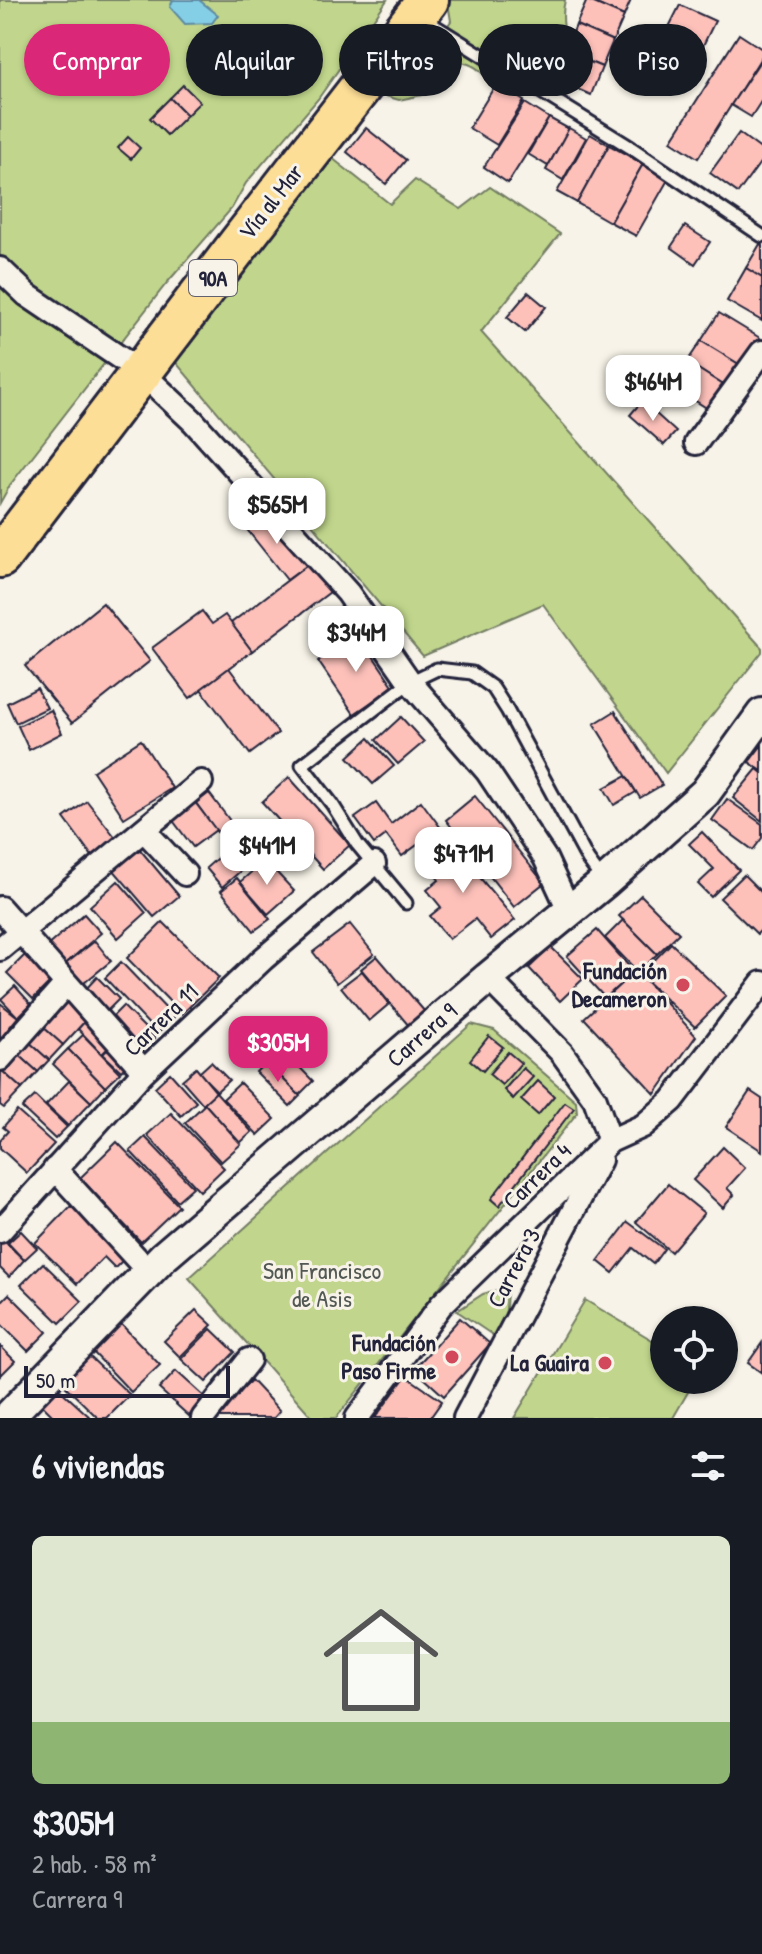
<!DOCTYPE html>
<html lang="es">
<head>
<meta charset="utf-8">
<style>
  body { margin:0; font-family:"Patrick Hand",sans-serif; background:#242831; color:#f1f3f6; height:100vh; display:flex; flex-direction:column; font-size:30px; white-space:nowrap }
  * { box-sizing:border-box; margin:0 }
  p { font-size:26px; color:#9ea1a6 }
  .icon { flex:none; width:44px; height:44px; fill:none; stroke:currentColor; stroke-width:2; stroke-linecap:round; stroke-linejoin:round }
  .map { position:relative; height:1418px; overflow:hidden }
  .details { display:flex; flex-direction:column; background:#171b24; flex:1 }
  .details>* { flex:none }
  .hud { position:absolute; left:24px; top:24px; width:714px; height:72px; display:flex; gap:16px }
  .controls { position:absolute; left:650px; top:1306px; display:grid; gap:16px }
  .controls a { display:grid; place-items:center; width:88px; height:88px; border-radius:50%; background:#171b24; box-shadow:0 2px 6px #0004; font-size:40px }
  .scale { position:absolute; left:24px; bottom:20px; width:206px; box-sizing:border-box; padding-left:8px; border:4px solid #22223b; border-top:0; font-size:22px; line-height:28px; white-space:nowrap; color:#22223b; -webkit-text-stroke:6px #f7f3e8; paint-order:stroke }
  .price { position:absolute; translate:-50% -68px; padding:0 18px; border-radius:16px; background:#fff; color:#222; font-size:26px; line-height:52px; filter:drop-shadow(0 2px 4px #0008) }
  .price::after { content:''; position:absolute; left:50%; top:48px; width:24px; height:18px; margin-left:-12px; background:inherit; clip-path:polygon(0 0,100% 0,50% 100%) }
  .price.current { background:#db2777; color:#fff }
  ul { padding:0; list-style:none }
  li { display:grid; align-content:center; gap:16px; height:424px; padding:0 32px }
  li span { display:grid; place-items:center; height:248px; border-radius:12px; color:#555 }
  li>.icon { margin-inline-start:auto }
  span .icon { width:144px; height:144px; fill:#fffc; stroke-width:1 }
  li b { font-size:34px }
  h2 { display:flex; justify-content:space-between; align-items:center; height:96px; padding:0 32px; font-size:34px }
  .tag { padding:0 28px; border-radius:36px; background:#171b24; box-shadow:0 2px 6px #0004; font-size:28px; line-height:72px }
  .tag.current { background:#db2777; color:#fff }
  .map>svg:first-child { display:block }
  .green { fill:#c1d68c; stroke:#727c64; stroke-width:2 }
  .water { fill:#85cfe6; stroke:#5d8aa2; stroke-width:2 }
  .building { fill:#fdc1ba; stroke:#22223b; stroke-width:2 }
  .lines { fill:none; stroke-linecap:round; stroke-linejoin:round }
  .lane-casing { stroke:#22223b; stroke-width:17 }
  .street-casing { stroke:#22223b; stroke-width:28 }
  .secondary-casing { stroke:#22223b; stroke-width:36 }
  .highway-casing { stroke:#22223b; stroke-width:46 }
  .lane { stroke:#f7f3e8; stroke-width:11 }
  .street { stroke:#f7f3e8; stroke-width:22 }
  .secondary { stroke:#f7f3e8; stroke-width:30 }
  .highway { stroke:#fdde96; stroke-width:40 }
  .poi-dot { fill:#d1495b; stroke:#f7f3e8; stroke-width:3 }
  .labels { text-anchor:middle; stroke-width:6; stroke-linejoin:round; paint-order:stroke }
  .shield { fill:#f7f3e8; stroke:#62616f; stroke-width:2 }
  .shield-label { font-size:22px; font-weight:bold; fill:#22223b }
  .street-label { font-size:24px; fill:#22223b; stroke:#f7f3e8 }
  .poi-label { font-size:24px; font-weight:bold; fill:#22223b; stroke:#f7f3e8; text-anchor:end }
  .park-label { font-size:24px; fill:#525853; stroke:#f7f3e8 }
</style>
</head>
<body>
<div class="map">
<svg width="762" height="1418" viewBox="0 0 762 1418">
  <rect width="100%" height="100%" fill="#f7f3e8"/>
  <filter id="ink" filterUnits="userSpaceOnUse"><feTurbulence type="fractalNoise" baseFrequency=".0125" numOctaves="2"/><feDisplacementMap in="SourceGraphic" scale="16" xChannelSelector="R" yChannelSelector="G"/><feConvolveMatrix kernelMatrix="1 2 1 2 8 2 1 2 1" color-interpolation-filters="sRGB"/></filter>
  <g filter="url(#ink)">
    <g class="green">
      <polygon points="0,0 387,0 318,99 246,183 232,208 166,284 10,485 0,503"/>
      <path d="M450,0H565C557,30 576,35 550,64L537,62L530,50C520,68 520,81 500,89C483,79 482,65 460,62L451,71L436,92L399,100L375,93L432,23L444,31L451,21L449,9Z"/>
      <polygon points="332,158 390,204 415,180 461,209 490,187 560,234 481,332 762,648 762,652 666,773 543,604 423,656 173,359"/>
      <polygon points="471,1024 494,1030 576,1101 577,1113 336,1418 313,1418 189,1278"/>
      <polygon points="507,1287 506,1310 497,1338 457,1311 483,1294"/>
      <polygon points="585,1300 664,1347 664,1380 695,1380 673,1418 514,1418"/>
    </g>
    <polygon class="water" points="173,0 199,0 218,15 212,23 185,24 170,7"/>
    <g class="building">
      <polygon points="587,0 631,0 624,16"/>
      <polygon points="587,0 624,16 613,41 576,25"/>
      <polygon points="680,5 715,21 695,62 660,45"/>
      <polygon points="576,25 613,41 602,67 565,52"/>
      <polygon points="739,34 762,49 762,56 698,158 671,141"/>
      <polygon points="256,49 277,63 266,78 246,65"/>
      <polygon points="565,52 602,67 591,95 554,79"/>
      <polygon points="762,58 762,100 751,117 731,105"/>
      <polygon points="496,84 524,101 497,145 469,128"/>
      <polygon points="183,85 200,102 187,115 170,98"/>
      <polygon points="170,98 187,115 167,135 150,118"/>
      <polygon points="525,103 549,118 508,183 484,167"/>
      <polygon points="549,118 569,129 548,166 528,154"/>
      <polygon points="366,128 406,160 386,184 347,152"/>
      <polygon points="569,128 586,138 563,180 546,170"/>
      <polygon points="739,133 762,150 762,160 738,193 710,173"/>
      <polygon points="590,134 609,145 577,203 557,192"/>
      <polygon points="128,137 140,148 131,159 118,148"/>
      <polygon points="609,145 643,164 610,222 577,203"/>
      <polygon points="643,164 669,178 636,236 610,222"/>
      <polygon points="685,226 710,242 695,264 671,247"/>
      <polygon points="760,244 762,245 762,278 746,268"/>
      <polygon points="746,268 762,278 762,321 727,301"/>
      <polygon points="528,292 546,307 525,332 507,317"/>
      <polygon points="719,313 760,338 742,366 701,341"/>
      <polygon points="701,341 742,366 728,388 687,362"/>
      <polygon points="687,362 728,388 713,412 672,386"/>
      <polygon points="642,401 676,432 664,445 630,415"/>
      <polygon points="267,511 309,564 287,580 245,527"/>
      <polygon points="309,564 330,592 252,651 231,623"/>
      <polygon points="103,603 150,661 72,723 25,666"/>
      <polygon points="202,611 212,624 225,615 252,651 190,698 152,648"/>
      <polygon points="358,634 394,687 354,714 318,661"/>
      <polygon points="229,668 278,733 250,754 201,689"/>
      <polygon points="37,688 47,708 16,723 7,703"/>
      <polygon points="51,710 62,733 29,750 18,726"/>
      <polygon points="615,711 662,785 640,798 594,724"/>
      <polygon points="401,717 424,742 398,764 376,740"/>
      <polygon points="369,738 394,766 373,784 348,757"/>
      <polygon points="141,740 172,788 124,818 93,771"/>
      <polygon points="762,745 762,771 749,762"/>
      <polygon points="757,769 762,773 762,821 733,798"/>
      <polygon points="626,776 636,792 614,805 604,788"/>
      <polygon points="289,777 350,845 323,869 262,802"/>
      <polygon points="209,793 231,822 217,832 196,803"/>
      <polygon points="475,796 544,883 514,907 446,820"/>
      <polygon points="727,799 762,824 762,838 753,850 712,820"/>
      <polygon points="87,801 116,838 92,856 64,818"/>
      <polygon points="194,801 216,830 193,847 171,818"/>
      <polygon points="421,801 449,839 428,854 420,843 402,856 386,835 374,844 355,818 376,803 391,824"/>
      <polygon points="702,832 739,870 711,897 698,884 714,869 689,844"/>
      <polygon points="242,836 259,855 222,887 206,868"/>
      <polygon points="449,840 515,920 491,939 475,919 449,939 430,916 441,907 427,890 439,880 423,860"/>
      <polygon points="137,846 179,896 154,917 111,867"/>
      <polygon points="265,860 294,891 268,914 240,882"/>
      <polygon points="744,875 762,893 762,929 757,934 720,898"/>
      <polygon points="237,878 270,919 254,931 221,891"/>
      <polygon points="118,881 146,913 118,938 90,906"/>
      <polygon points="641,895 679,933 657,954 619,916"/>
      <polygon points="84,914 101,933 63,966 46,947"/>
      <polygon points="623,920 657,954 639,973 605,938"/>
      <polygon points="163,922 219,978 182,1014 127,958"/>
      <polygon points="350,924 374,954 337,983 313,952"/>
      <polygon points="597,930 634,972 605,998 567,956"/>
      <polygon points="95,941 111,961 79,987 63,966"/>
      <polygon points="671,943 726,996 695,1027 640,975"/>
      <polygon points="551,947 583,979 560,1001 529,968"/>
      <polygon points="26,954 52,980 33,999 7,973"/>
      <polygon points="377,956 425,1012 409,1026 361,969"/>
      <polygon points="121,962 174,1017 157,1033 105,978"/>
      <polygon points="636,970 696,1036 655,1094 584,1018"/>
      <polygon points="362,971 389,1004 369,1021 341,987"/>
      <polygon points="97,977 119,999 104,1014 83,992"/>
      <polygon points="15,986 31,1004 18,1017 1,999"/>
      <polygon points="67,999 88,1018 63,1045 42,1026"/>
      <polygon points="0,1003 18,1017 0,1039"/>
      <polygon points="123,1006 155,1038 139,1053 108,1021"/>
      <polygon points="88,1018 113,1043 102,1054 78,1029"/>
      <polygon points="42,1026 63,1045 49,1060 28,1041"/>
      <polygon points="83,1035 120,1073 105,1087 68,1049"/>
      <polygon points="489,1036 503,1047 483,1071 470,1060"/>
      <polygon points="28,1041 49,1060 38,1072 17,1053"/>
      <polygon points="112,1045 130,1062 121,1071 103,1054"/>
      <polygon points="68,1049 105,1087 91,1102 53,1064"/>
      <polygon points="283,1050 313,1081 299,1095 269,1065"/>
      <polygon points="508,1052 521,1063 502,1085 489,1074"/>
      <polygon points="17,1053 38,1072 22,1089 1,1070"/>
      <polygon points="211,1062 229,1080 217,1091 199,1073"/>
      <polygon points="266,1062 300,1096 290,1106 256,1072"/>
      <polygon points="196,1068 216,1092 203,1104 182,1080"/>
      <polygon points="523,1068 533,1077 513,1099 504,1090"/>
      <polygon points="1,1070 22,1089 4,1108 0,1105"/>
      <polygon points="170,1073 196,1102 181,1116 155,1087"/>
      <polygon points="69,1081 91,1102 68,1126 46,1105"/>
      <polygon points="538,1081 554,1096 538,1115 521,1100"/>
      <polygon points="240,1083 275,1119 258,1135 223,1099"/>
      <polygon points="750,1091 762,1099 762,1151 726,1127"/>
      <polygon points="216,1092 252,1132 240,1143 204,1103"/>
      <polygon points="35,1096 67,1127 55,1139 22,1108"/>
      <polygon points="565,1102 574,1108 499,1206 491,1199"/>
      <polygon points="205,1104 241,1144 221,1162 185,1123"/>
      <polygon points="17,1111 54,1144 27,1173 0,1148 0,1140 8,1131 3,1127"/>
      <polygon points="171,1113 224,1168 200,1191 147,1135"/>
      <polygon points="145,1137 193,1187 177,1201 130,1151"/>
      <polygon points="117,1142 179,1206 141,1242 80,1178"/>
      <polygon points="723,1147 745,1168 727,1188 734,1195 723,1208 693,1180"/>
      <polygon points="668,1184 704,1213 671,1252 636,1222"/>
      <polygon points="71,1206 124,1259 115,1268 104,1257 77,1284 35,1243"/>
      <polygon points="628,1222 664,1249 653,1264 633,1248 613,1273 598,1261"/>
      <polygon points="21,1231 37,1248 24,1260 8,1243"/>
      <polygon points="3,1240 24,1260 9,1277 0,1268 0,1243"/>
      <polygon points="43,1263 82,1301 60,1323 21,1285"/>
      <polygon points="9,1294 47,1332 28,1351 0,1323 0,1303"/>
      <polygon points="196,1310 212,1325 180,1357 164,1341"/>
      <polygon points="460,1318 490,1344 444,1396 414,1369"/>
      <polygon points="121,1324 160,1365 131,1392 92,1351"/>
      <polygon points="211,1329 235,1352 206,1382 181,1359"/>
      <polygon points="762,1343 762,1373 748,1363"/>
      <polygon points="0,1346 15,1361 0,1376"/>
      <polygon points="87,1354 130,1395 107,1418 98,1418 60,1381"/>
      <polygon points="176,1371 206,1398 189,1416 159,1389"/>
      <polygon points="406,1376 442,1401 430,1418 375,1418"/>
      <polygon points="251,1380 280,1411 274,1418 218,1418"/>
      <polygon points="57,1387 91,1418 55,1418 41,1404"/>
    </g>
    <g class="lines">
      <g class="lane-casing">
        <g id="lane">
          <polyline points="422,18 630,147 762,236"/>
          <polyline points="406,903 357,844 332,804 302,765 410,682 437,669 472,673 493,688 507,710 588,860 604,882"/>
        </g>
      </g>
      <g class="street-casing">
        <g id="street">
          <polyline points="0,269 27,295 141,372 193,421 348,593 410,682 487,771 545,858 570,912"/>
          <polyline points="696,443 762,352"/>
          <polyline points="144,830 185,874"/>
          <polyline points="0,908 144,1071"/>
          <polyline points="0,949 201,782"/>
          <polyline points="488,978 562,1053 595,1099 610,1141"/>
          <polyline points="0,1059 66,984"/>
          <polyline points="55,1169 148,1271"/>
          <polyline points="0,1231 144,1071 263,959 374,864"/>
          <polyline points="203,1418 249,1360"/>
          <polyline points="357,1418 441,1305 610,1141 643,1126 672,1101 762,983"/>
          <polyline points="465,1418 600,1160"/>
        </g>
      </g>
      <g class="secondary-casing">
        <polyline id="secondary" points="7,1418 163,1257 488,978 605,882 705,793 762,714"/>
      </g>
      <g class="highway-casing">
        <polyline id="highway" points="0,557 239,244 428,0"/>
      </g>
      <use href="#lane" class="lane"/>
      <use href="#street" class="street"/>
      <use href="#secondary" class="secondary"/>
      <use href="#highway" class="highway"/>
    </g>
  </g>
  <g class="poi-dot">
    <circle cx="683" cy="985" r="8"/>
    <circle cx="452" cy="1357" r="8"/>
    <circle cx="605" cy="1363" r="8"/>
  </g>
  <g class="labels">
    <rect class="shield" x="189" y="260" width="48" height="36" rx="6"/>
    <g class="shield-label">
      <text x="213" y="286">90A</text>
    </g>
    <g class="street-label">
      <text transform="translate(271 202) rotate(-52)" y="8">Vía al Mar</text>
      <text transform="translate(161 1020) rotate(-44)" y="8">Carrera 11</text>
      <text transform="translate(422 1035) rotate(-41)" y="8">Carrera 9</text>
      <text transform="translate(537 1176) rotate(-44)" y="8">Carrera 4</text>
      <text transform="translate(514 1268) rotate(-62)" y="8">Carrera 3</text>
    </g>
    <g class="poi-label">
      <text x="667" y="979">Fundación<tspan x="667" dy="28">Decameron</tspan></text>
      <text x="436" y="1351">Fundación<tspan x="436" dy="28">Paso Firme</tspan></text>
      <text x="589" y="1371">La Guaira</text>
    </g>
    <g class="park-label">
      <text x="322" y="1279">San Francisco<tspan x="322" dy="28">de Asis</tspan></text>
    </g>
  </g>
</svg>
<div class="controls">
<a><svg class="icon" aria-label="locate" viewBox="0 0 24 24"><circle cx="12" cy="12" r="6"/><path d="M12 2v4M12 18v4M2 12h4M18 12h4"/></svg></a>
</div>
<div class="scale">50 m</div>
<b class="price" style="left:653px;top:423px">$464M</b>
<b class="price" style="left:277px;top:546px">$565M</b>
<b class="price" style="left:356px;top:674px">$344M</b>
<b class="price" style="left:267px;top:887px">$441M</b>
<b class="price" style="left:463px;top:895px">$471M</b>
<b class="price current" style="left:278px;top:1084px">$305M</b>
<div class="hud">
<a class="tag current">Comprar</a>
<a class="tag">Alquilar</a>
<a class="tag">Filtros</a>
<a class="tag">Nuevo</a>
<a class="tag">Piso</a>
</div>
</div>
<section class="details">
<h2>6 viviendas<svg class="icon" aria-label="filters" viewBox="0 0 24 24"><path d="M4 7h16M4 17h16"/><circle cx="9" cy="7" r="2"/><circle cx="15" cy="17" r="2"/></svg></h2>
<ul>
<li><span style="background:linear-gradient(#dfe7d0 75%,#8fb573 0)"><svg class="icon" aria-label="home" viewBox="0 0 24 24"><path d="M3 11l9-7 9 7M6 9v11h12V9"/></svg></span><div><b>$305M</b><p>2 hab. · 58 m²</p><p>Carrera 9</p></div></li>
</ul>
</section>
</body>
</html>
